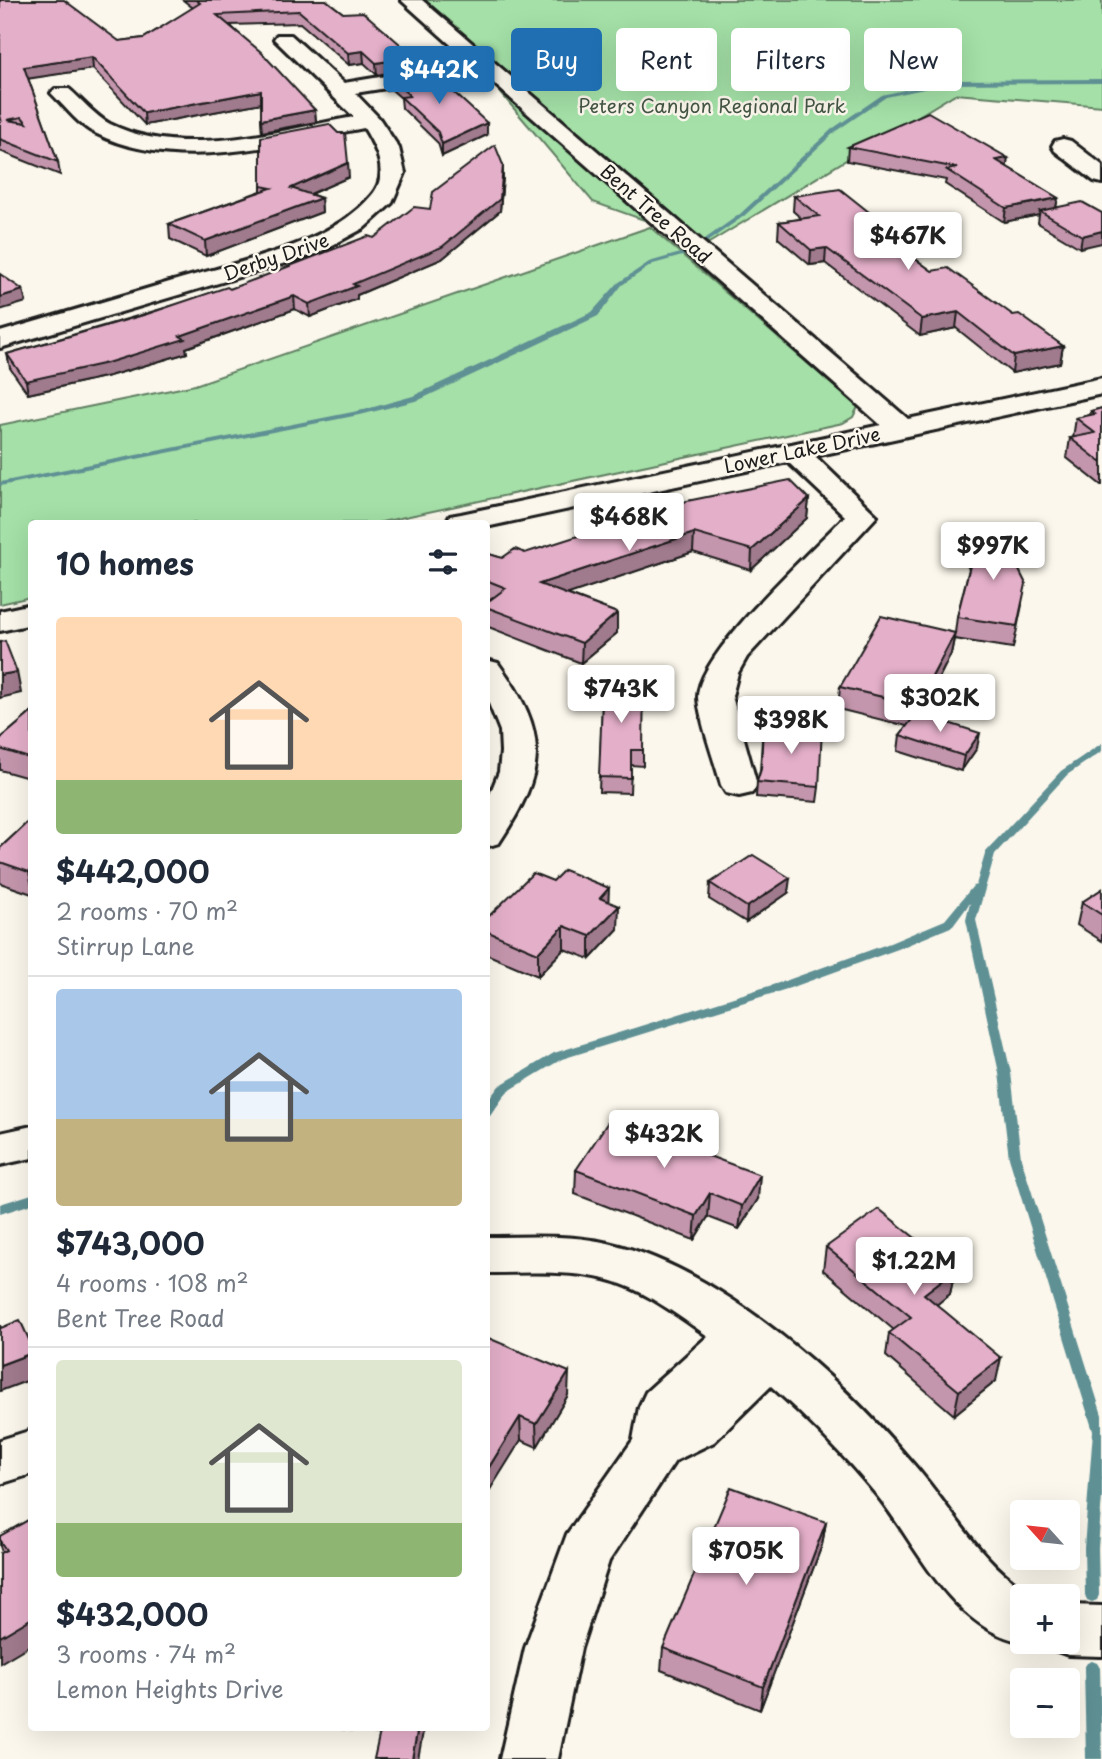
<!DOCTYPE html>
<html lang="en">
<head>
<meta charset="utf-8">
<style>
  body { margin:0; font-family:"Playpen Sans",sans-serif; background:#f6f6f7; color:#1f2937; height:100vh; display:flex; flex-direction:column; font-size:26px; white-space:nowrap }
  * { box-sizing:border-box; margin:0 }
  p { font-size:23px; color:#747a83 }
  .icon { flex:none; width:38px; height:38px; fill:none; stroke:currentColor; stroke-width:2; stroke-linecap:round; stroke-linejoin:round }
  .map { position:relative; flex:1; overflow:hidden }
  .side { position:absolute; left:28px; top:520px; width:462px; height:1211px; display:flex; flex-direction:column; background:#fff; border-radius:7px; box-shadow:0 7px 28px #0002 }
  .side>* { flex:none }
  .hud { position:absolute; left:511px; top:28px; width:485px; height:63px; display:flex; gap:14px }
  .needle { width:46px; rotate:297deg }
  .buttons { position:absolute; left:1010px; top:1500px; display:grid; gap:14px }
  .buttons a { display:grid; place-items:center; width:70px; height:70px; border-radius:7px; background:#fff; box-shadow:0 7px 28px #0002; font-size:35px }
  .price { position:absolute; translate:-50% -60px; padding:0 16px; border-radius:7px; background:#fff; color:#222; font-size:23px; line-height:46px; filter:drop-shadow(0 2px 4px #0008) }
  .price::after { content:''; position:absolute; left:50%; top:42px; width:21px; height:16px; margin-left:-10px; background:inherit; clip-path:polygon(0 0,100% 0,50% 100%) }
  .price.current { background:#1f6fb2; color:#fff }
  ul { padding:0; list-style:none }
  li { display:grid; align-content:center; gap:14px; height:371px; padding:0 28px }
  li+li { border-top:2px solid #e0e1e3 }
  li span { display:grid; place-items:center; height:217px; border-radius:7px; color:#555 }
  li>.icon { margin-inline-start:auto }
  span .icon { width:126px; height:126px; fill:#fffc; stroke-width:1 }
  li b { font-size:30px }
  h2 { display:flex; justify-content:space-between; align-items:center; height:84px; padding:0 28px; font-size:30px }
  .pill { padding:0 24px; border-radius:7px; background:#fff; box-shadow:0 7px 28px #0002; font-size:24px; line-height:63px }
  .pill.current { background:#1f6fb2; color:#fff }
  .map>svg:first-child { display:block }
  .green { fill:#a4e0a7; stroke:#607e62; stroke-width:2 }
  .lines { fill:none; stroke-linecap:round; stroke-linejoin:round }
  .stream { fill:#5f9094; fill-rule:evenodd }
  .street-casing { stroke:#1c1c1c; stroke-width:6 }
  .street { fill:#fbf7ec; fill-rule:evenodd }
  .wall { fill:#c496ad; stroke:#1c1c1c; stroke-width:2 }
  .shaded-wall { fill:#a07a8d; stroke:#1c1c1c; stroke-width:2 }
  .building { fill:#e4afc9; stroke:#1c1c1c; stroke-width:2; fill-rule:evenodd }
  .labels { text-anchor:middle; stroke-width:5; stroke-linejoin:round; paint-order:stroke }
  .far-park-label { font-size:19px; fill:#455746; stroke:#fbf7ec }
  .far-street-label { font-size:19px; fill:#1c1c1c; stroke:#fbf7ec }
</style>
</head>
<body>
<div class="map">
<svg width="1102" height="1759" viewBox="0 0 1102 1759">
  <rect width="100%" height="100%" fill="#fbf7ec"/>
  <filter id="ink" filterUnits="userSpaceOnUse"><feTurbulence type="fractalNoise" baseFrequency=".0143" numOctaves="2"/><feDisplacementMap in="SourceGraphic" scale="14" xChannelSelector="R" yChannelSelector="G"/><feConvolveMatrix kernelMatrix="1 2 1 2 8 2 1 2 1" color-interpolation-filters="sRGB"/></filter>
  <g filter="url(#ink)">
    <g class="green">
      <polygon points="422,0 1102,0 1102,106 955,94 709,243 593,202"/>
      <polygon points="650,227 858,407 853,417 843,423 377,523 32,523 31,597 0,604 0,425 195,385"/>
    </g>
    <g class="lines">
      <g class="stream">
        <polygon points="1102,79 1102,83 948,84 886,97 836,131 744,216 707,242 702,241 740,214 832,129 882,95 948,80"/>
        <polygon points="684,252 687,254 686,255 653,264 622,285 598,316 419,400 364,414 0,486 0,482 363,410 413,396 592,312 618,283 649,262"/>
        <polygon points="1102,743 1102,751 1067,775 995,854 976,920 1011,1073 1021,1158 1102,1415 1102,1497 1098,1548 1099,1595 1097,1600 1092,1602 1087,1600 1085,1595 1084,1548 1093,1431 1009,1158 999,1073 966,920 970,903 953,926 898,949 793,987 562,1059 507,1092 490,1116 486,1117 486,1103 499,1086 554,1053 785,981 890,943 945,920 973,886 976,885 986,851 1061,771"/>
        <polygon points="32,1194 32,1204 0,1214 0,1204"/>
        <polygon points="1092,1661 1097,1663 1100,1668 1102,1759 1086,1759 1084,1668 1087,1663"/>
      </g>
      <g class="street-casing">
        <g id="street">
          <path d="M401,0H422L908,419L1102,378V394L815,456L877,516L747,657L738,673L732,696L757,785L752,793L739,796L726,793L721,785C715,761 699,720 698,697C697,654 813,550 845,516L788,462L486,527V523H446L450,516L461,514L881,425L482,73L355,93L379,118L399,148L405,173L392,203L364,228L316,254L0,348V332C58,315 116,298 173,281C235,262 328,247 371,196C390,175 377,149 364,128C279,144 177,174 95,133C79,125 67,109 55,97L51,93L55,89H69C82,100 95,116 110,124C183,160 279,130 354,117L274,39L277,35H291L344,83L470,62Z"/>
          <polygon points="1063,139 1071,141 1102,165 1102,183 1094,181 1055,151 1052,146 1055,141"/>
          <polygon points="32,604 32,624 0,631 0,611"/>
          <path d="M486,660L498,663C550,734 547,771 499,843L486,847V804L499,772L501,752L500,731L486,696Z"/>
          <polygon points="32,1126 32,1158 0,1165 0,1133"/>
          <path d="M486,1237C526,1237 569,1234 608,1243C721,1269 841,1378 914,1465C954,1511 981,1565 1035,1596H1022L1023,1642C951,1629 917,1544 876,1494C844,1455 808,1419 771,1386L714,1442L675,1461L609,1561L581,1648L558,1759H500L525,1648L567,1534L633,1440L639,1407L646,1392L708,1336C677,1315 641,1287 605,1279C567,1270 525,1273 486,1273Z"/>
          <polygon points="32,1430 32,1474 0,1484 0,1440"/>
          <polygon points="1068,1605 1102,1606 1102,1656 1068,1655 1049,1648 1046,1642 1068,1642"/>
        </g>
      </g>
      <use href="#street" class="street"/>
    </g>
    <g class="wall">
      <polygon points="0,0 119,41 144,38 193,8 183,0 326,0 415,68 377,75 364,63 349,65 300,23 230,25 315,110 316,122 262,132 261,103 145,125 93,69 28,78 58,162 60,175 0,151"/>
      <polygon points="392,79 487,135 442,156 438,143 402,108 401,98 392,90"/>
      <polygon points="848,147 1007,167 1058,198 1056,207 1102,213 1080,248 1038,223 1039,215 1004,222 945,184 946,180 847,161"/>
      <polygon points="503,165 503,177 500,211 442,259 357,295 357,299 310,317 295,309 186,348 187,353 109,376 28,394 10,368 7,354 230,289 374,238 430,209"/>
      <polygon points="349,177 310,194 321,198 322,212 206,256 170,239 169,224 261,191 261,186"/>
      <polygon points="794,196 879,220 878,232 932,271 1013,315 1063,346 1060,363 1012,373 956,328 920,336 825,263 810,265 778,238 779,222 802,219 793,211"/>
      <polygon points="1102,408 1102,485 1101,485 1067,458 1070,438 1073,438 1076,418 1090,415 1091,411"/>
      <polygon points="809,499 807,518 751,570 693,552 567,594 617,613 617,633 581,663 486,626 486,603 489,601 486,600 486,553 502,558"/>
      <polygon points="965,535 1017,567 1022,605 1013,648 954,639 951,654 921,714 977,748 961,771 898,751 900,735 907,726 838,709 840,687 955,633 957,617 969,569 962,556"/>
      <polygon points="603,676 643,750 643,766 631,765 630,793 599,792"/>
      <polygon points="32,712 32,779 0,770 0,739"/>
      <polygon points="763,725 819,787 817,802 756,797 757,782 760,771"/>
      <polygon points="32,818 32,894 0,883 0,848"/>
      <polygon points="553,881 608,901 618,929 590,959 564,949 538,976 486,954 486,919"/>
      <polygon points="710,883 788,893 746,922 709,899"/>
      <polygon points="1102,889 1102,941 1077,925 1082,902"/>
      <polygon points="576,1170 758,1199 739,1229 708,1217 694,1240 575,1194"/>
      <polygon points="826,1247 955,1270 950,1294 936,1305 996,1381 954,1415 886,1356 889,1333 894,1330 823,1270"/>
      <polygon points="486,1337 568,1395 537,1447 521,1440"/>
      <polygon points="32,1518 0,1663 2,1552 0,1546 0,1536"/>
      <polygon points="826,1522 822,1545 760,1710 661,1670 663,1648"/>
      <polygon points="325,1727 424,1727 380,1734"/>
    </g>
    <g class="shaded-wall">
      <polygon points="363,51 364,63 349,65 348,53"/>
      <polygon points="92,57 93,69 26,79 24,67"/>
      <polygon points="415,57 415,68 377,75 376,63"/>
      <polygon points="261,91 262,103 145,125 144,113"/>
      <polygon points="315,110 316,122 262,132 261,120"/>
      <polygon points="487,123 487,135 442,156 442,144"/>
      <polygon points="1008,158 1006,171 996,160"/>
      <polygon points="348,163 349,177 292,202 291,188"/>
      <polygon points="503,165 503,177 500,211 442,259 357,295 357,299 310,317 309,304"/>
      <polygon points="321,198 322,212 206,256 205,241"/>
      <polygon points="1058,198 1055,212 1040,211 1039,215 1004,222 1006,208"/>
      <polygon points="879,220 877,235 864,222"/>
      <polygon points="1102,231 1102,243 1080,248 1082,236"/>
      <polygon points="826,248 825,263 810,265 811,250"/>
      <polygon points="23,290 26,302 0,310 0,297"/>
      <polygon points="294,296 295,309 186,348 187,353 109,376 28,394 26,381 180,336"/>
      <polygon points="958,312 956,328 920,336 922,319"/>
      <polygon points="1063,346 1060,363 1012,373 1014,356"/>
      <polygon points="809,499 807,518 751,570 752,550"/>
      <polygon points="694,533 693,552 539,604 539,584"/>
      <polygon points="617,613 617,633 581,663 582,643"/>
      <polygon points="955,633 951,654 914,727 917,705"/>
      <polygon points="17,672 21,693 0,698 0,675"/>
      <polygon points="980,733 977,748 961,771 964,756"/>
      <polygon points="32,869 32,886 29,872"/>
      <polygon points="790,878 788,893 746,922 747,907"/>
      <polygon points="609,888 608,911 600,898"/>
      <polygon points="619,906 618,929 590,959 590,936"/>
      <polygon points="564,926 564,949 538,976 538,953"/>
      <polygon points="760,1175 758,1199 739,1229 742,1206"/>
      <polygon points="710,1193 708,1217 694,1240 696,1216"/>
      <polygon points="955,1270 950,1294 920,1318 924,1294"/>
      <polygon points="32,1353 32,1379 0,1391 0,1365"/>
      <polygon points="1001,1358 996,1381 954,1415 959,1391"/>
      <polygon points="569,1372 568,1395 537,1447 536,1424"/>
      <polygon points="520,1417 521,1440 486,1496 486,1472"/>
      <polygon points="826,1522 822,1545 760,1710 763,1687"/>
      <polygon points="32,1618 32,1644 0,1663 0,1637"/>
      <polygon points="418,1727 424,1727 418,1759 412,1759"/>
    </g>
    <g class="building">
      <path d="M0,0H64L119,41L144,38L200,3L196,0H326L343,13L363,12L415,57L376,63L363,51L348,53L299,11L217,15L261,52L315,110L261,120V91L144,113L92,57L24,67L58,162L0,139V118L1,119L0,115ZM22,117L27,123L7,120Z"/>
      <polygon points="432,72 487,123 442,144 438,132 401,97 410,96 392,79"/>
      <polygon points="928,112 1008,158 996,160 1058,198 1006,208 947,170 957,168 848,147"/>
      <polygon points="329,124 338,133 345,133 348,163 291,188 321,198 205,241 169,224 271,188 261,186 261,137"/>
      <polygon points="495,145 503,165 500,199 442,247 353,284 357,286 309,304 294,296 180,336 185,339 107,363 26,381 7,354 147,314 227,287 230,289 368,236 374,238 414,207 430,209 433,192"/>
      <polygon points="840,189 879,220 864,222 932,271 948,268 1013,315 1019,314 1063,346 1014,356 958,312 922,319 826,248 811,250 779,222 819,216 794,196"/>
      <polygon points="1082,202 1102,213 1102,231 1082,236 1040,211"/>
      <polygon points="0,274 23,290 0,297"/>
      <polygon points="1102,408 1102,463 1070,438 1095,433 1076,418 1095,414 1091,411"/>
      <polygon points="790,480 809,499 752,550 694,533 539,584 617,613 582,643 486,607 486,603 506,588 486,580 486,553 502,558 515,549 525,553 687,501"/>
      <polygon points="1001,533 1012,555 1019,556 1017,566 1026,584 1017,626 957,617 974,550 965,535"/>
      <polygon points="881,616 955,633 917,705 840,687"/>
      <polygon points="5,641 17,672 0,675 0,642"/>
      <polygon points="603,676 644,677 643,750 631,750 631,778 599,777"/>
      <polygon points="32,712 32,759 0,749 0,739"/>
      <polygon points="917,713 980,733 964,756 900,735"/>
      <polygon points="763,725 822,729 819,787 757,782 761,769"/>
      <polygon points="32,818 32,869 29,872 0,862 0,848"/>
      <polygon points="753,855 790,878 747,907 710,883"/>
      <polygon points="564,870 609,888 600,898 619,906 590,936 564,926 538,953 486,931 486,919 533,873 553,881"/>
      <polygon points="1102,889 1102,915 1082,902"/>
      <polygon points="610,1119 760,1175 742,1206 710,1193 696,1216 576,1170"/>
      <polygon points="879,1209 955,1270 924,1294 1001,1358 959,1391 889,1333 911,1317 826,1247"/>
      <polygon points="20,1320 32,1346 32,1353 0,1365 0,1325 1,1328"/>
      <polygon points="486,1337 569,1372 536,1424 520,1417 486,1472"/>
      <polygon points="731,1487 826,1522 763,1687 663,1648"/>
      <polygon points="32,1518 32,1618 0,1637 0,1553 6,1550 0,1541 0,1536"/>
      <polygon points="381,1727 418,1727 412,1759 374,1759"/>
    </g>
  </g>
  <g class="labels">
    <g class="far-park-label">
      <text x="712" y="113">Peters Canyon Regional Park</text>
    </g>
    <g class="far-street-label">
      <text transform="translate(656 214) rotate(41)" y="7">Bent Tree Road</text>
      <text transform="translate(276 257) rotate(-19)" y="7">Derby Drive</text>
      <text transform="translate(802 450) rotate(-12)" y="7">Lower Lake Drive</text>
    </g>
  </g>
</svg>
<div class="buttons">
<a><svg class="needle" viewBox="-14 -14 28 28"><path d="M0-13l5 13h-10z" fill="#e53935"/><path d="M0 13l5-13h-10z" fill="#747a83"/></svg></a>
<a>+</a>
<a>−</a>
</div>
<b class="price current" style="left:439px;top:106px">$442K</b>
<b class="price" style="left:908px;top:272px">$467K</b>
<b class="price" style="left:629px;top:553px">$468K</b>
<b class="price" style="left:993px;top:582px">$997K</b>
<b class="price" style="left:621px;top:725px">$743K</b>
<b class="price" style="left:940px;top:734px">$302K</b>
<b class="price" style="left:791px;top:756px">$398K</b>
<b class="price" style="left:664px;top:1170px">$432K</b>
<b class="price" style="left:914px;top:1297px">$1.22M</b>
<b class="price" style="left:746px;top:1587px">$705K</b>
<div class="hud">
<a class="pill current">Buy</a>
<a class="pill">Rent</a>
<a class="pill">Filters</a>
<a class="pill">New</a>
</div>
<section class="side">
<h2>10 homes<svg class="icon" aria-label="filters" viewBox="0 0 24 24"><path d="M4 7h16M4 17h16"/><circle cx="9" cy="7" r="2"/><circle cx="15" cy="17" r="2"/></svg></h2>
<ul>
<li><span style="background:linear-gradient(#ffd9b3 75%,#8fb573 0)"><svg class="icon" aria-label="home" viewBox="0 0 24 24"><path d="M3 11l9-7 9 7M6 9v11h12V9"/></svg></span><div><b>$442,000</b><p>2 rooms · 70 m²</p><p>Stirrup Lane</p></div></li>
<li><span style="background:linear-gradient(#a9c7e8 60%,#c2b280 0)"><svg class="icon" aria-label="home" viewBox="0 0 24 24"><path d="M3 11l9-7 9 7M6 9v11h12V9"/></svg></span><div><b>$743,000</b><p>4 rooms · 108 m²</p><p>Bent Tree Road</p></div></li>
<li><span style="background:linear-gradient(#dfe7d0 75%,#8fb573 0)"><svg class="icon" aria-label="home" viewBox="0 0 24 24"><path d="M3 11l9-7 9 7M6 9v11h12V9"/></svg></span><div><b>$432,000</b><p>3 rooms · 74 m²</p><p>Lemon Heights Drive</p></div></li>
</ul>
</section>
</div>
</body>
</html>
